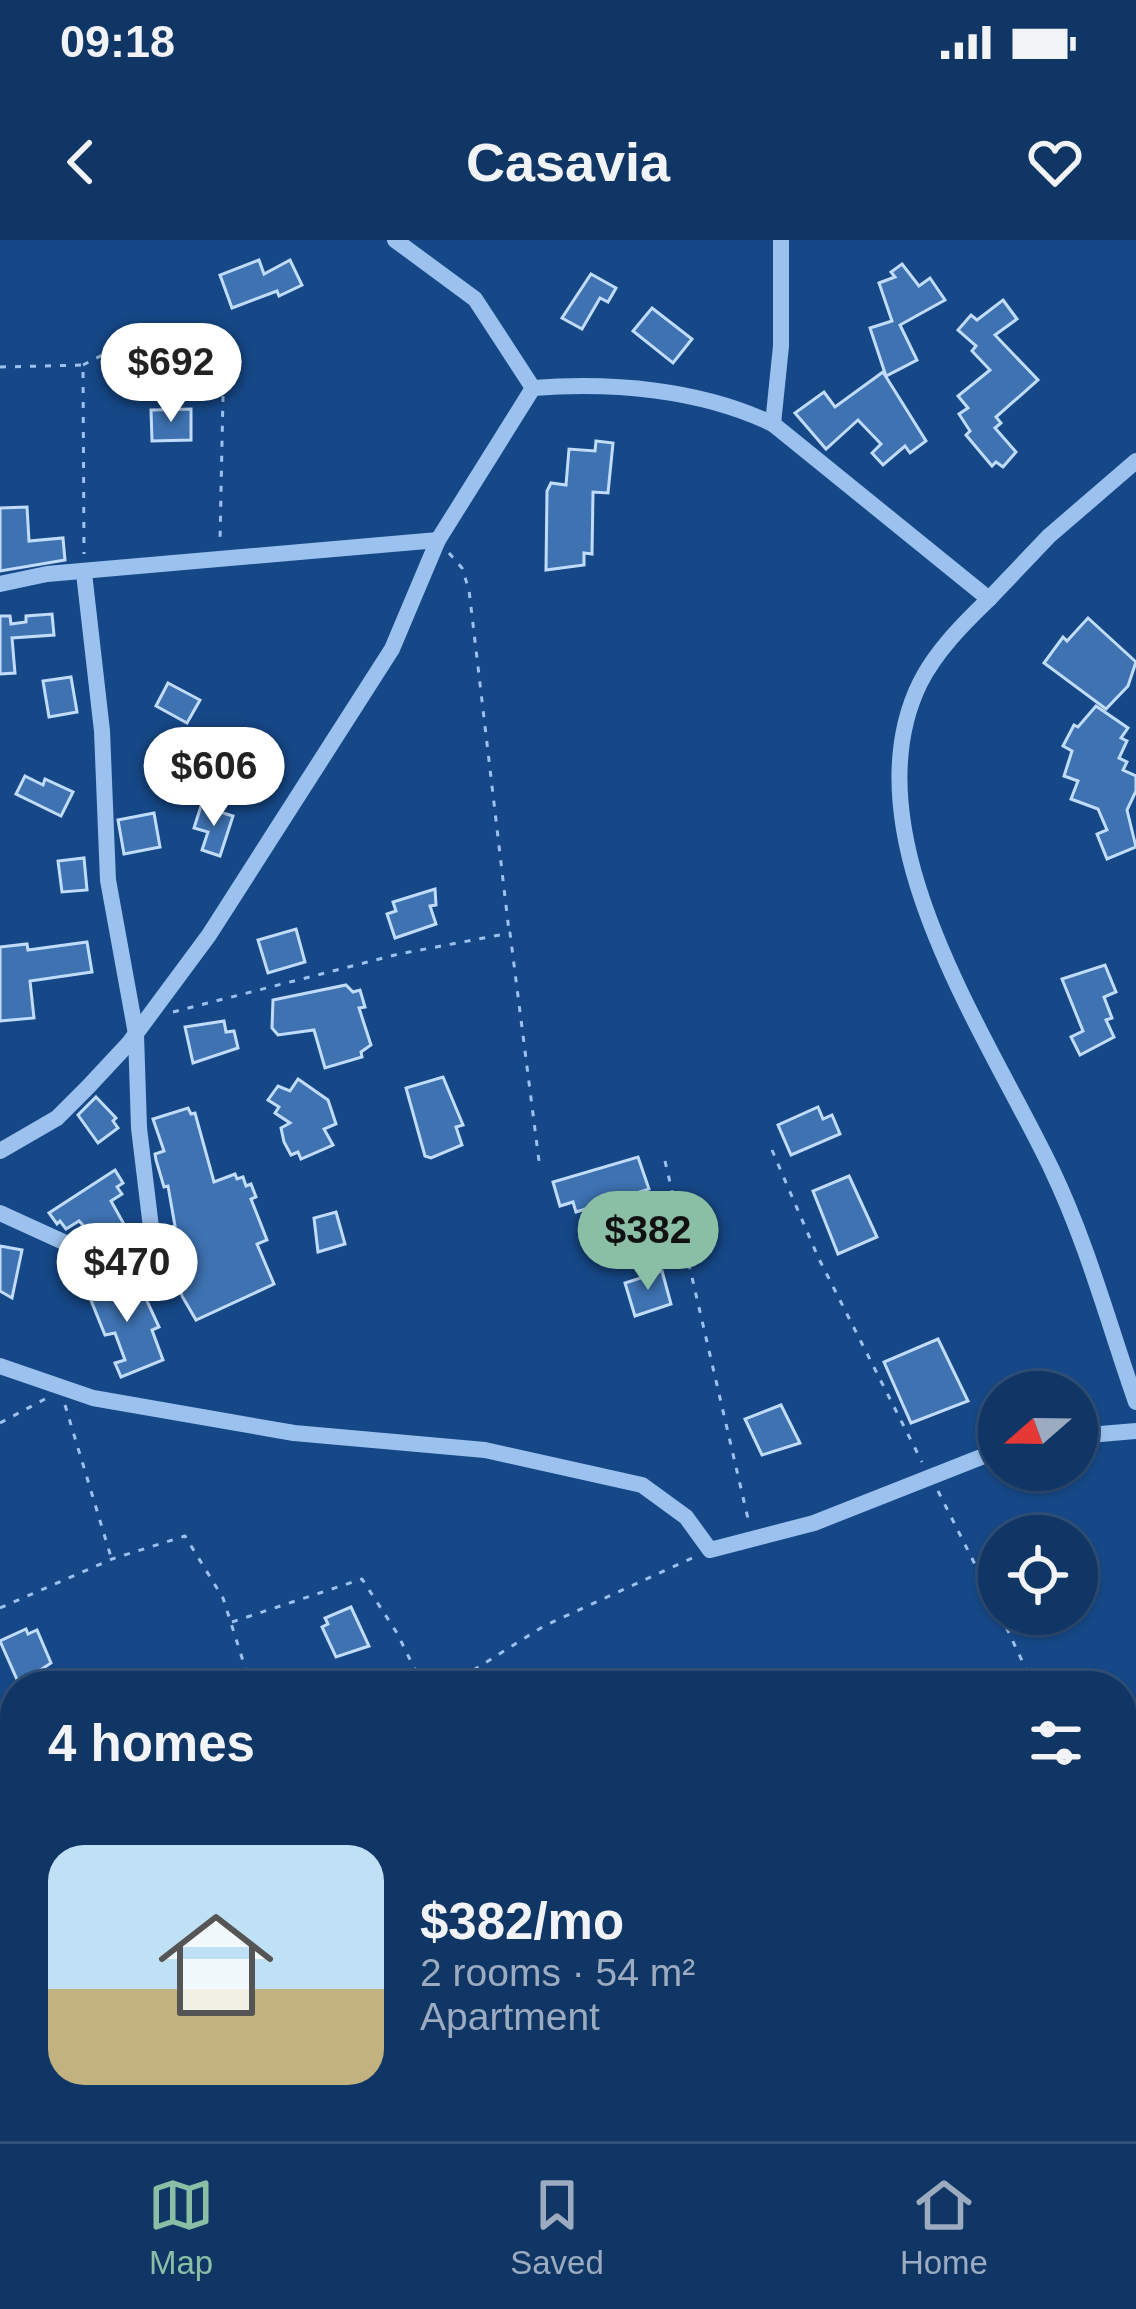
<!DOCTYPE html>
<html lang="en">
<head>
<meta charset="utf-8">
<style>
  body { margin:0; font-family:Helvetica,sans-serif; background:#1e416e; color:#f1f3f6; height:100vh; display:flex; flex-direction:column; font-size:45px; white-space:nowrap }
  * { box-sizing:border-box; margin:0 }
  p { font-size:39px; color:#9cabbf }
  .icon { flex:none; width:66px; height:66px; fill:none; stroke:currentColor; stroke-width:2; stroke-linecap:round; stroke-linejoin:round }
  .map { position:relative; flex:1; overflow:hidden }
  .side { position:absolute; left:0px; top:1431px; width:1137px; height:471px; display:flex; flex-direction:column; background:#103665; border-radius:48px 48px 0 0; box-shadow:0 3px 9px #0004,0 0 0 3px #305079 }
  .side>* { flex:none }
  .needle { width:78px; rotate:250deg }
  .tools { position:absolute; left:978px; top:1131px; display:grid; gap:24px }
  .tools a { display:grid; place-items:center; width:120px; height:120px; border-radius:50%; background:#103665; box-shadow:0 3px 9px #0004,0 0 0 3px #305079; font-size:60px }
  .price { position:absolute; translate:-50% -102px; padding:0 27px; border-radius:42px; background:#fff; color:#222; font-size:39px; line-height:78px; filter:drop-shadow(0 3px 6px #0008) }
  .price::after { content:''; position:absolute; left:50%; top:72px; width:36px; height:27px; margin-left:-18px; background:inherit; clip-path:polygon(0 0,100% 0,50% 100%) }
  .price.current { background:#8abfa5; color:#111 }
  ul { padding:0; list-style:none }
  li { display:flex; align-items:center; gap:36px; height:300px; padding:0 48px }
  li span { display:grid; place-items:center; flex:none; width:336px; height:240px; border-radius:36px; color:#555 }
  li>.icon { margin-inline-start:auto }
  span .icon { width:144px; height:144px; fill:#fffc; stroke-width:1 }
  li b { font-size:51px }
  h2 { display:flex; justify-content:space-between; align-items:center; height:144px; padding:0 48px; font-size:51px }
  .status { display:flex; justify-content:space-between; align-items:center; height:84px; padding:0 60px; background:#103665; direction:ltr }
  .status svg { height:33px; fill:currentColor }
  header { display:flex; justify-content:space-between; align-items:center; height:156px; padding:0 48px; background:#103665; font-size:54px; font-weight:700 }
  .tab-bar { display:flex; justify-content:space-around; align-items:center; height:168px; border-top:3px solid #305079; background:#103665; font-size:33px; color:#9cabbf }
  .tab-bar a { display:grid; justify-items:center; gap:6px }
  .tab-bar .current { color:#8abfa5 }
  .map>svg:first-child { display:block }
  .building { fill:#3e72b1; stroke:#c1dcfa; stroke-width:3 }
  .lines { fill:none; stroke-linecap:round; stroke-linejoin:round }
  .path { stroke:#9bc2ee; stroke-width:3; stroke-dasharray:6 9; stroke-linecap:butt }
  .minor { stroke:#9bc2ee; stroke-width:16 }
</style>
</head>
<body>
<div class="status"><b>09:18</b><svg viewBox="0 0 49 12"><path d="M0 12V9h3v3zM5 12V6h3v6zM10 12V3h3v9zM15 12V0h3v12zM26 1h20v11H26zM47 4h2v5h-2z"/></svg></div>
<header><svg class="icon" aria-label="back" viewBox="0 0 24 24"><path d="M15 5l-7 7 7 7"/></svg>Casavia<svg class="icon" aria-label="heart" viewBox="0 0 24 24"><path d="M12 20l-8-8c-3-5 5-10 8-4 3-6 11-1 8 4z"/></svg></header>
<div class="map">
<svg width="1136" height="1901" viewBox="0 0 1136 1901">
  <rect width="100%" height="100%" fill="#164887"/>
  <g class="building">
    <polygon points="259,20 264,34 290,20 302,45 279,56 277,51 232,68 220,35"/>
    <polygon points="902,24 919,46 930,38 945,60 900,85 917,120 886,136 870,88 892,81 879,43 895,37 891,32"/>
    <polygon points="591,34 616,48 608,62 600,58 582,89 562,78"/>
    <polygon points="1003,60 1017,79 995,95 1038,140 996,177 1001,183 995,188 1016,212 1003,227 996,222 992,226 966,195 970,191 959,174 968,168 958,156 990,130 972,111 976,106 958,90 971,75 977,80"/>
    <polygon points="652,68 692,99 673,123 633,91"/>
    <polygon points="883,132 926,201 910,213 905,206 883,225 872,213 881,204 858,180 826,209 795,173 824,152 835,167"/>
    <polygon points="191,169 191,200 152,201 151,170"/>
    <polygon points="596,201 613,203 608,253 593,252 592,314 584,313 584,325 546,330 547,251 551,243 566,245 569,209 595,211"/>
    <polygon points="27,267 29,301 63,298 65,320 0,331 0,268"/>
    <polygon points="52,374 54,395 12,398 15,433 0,434 0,376 10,376 11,384 26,382 26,376"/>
    <polygon points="1088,378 1136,422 1128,446 1106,469 1044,423 1063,397 1067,401"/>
    <polygon points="71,437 77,472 49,477 43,441"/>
    <polygon points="168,443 200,460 187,483 156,466"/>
    <polygon points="1096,466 1128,488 1121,498 1127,501 1119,518 1127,522 1123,530 1136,536 1136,551 1127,570 1136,607 1107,619 1097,594 1107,590 1098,569 1071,559 1078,541 1064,536 1072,511 1063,506 1074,485 1078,487"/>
    <polygon points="25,536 43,545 45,539 73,552 61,576 16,554"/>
    <polygon points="201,566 233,576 220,616 202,610 208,592 194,588"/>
    <polygon points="154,573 160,607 124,614 118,580"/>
    <polygon points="84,618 87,650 62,652 58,621"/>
    <polygon points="435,649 436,665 430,666 436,684 395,698 387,674 396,671 393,662"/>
    <polygon points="296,689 305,722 268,733 258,700"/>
    <polygon points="87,702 92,732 30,741 34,778 0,781 0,707 27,704 28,710"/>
    <polygon points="1105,725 1116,752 1104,757 1112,778 1106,780 1114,797 1080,815 1071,797 1083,791 1062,739"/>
    <polygon points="346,745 353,752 360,750 365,767 359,768 371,805 361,812 362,817 325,828 314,790 278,795 272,788 273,760"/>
    <polygon points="224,781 226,792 234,791 238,808 193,823 185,787"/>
    <polygon points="443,837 463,885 456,887 462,905 431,918 425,916 406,848"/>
    <polygon points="298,839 328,860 336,884 324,889 333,905 301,919 298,912 291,915 284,902 281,888 290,883 275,873 279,867 268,860 278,846 290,851"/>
    <polygon points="96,857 116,878 113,881 118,888 98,903 78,875"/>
    <polygon points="818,867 823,879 832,875 840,894 791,915 778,885"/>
    <polygon points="188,868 191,874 195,873 214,942 235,934 237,939 243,937 246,946 251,944 256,957 251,959 267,1000 257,1004 274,1044 196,1080 182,1056 168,988 175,986 168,946 164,947 156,920 155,914 164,911 153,879"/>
    <polygon points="638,917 649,949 576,972 573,962 560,966 553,942"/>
    <polygon points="115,930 123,943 117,947 122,954 111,961 125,986 101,1004 79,981 66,989 60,981 57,984 49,973"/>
    <polygon points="849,936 877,997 838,1014 813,951"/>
    <polygon points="336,972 345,1004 318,1012 314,978"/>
    <polygon points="0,1006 22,1010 12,1058 0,1051"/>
    <polygon points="662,1031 671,1064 635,1076 625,1043"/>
    <polygon points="112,1041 114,1059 141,1048 159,1087 152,1090 163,1120 121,1137 115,1123 125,1120 115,1093 105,1095 84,1043"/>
    <polygon points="938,1099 968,1161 911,1183 884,1122"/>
    <polygon points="781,1165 800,1203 762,1215 745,1179"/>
    <polygon points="351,1367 369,1406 336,1417 322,1387 328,1384 325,1378"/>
    <polygon points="26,1389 28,1394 37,1390 51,1423 19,1444 0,1401"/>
  </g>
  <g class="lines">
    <g class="path">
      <polyline points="83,125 116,108 224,106 220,301"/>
      <polyline points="0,127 83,125 84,314"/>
      <polyline points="449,313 462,328 469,350 509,691"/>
      <polyline points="173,772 399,714 510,693 540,929"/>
      <polyline points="772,910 818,1017 922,1222"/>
      <polyline points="665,921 749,1283"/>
      <polyline points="65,1165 111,1317"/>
      <polyline points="0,1183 45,1159"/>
      <polyline points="938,1251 999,1372"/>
      <polyline points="0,1368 112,1319 185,1296 223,1358 251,1446"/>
      <polyline points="1000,1374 1034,1446"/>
      <polyline points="232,1382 362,1339 397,1393 423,1446"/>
      <polyline points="448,1446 544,1386 692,1318"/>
      <polyline points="0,1687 15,1682"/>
    </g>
    <g class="minor">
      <path d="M395,0L475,59L533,148C612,142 700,149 773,184"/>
      <path d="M781,0V106L773,184L989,359C964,383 936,411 920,443C846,594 989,797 1052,930C1087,1003 1109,1085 1136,1162"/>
      <polyline points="0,344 47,334 438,300"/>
      <polyline points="989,359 1049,296 1136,221"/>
      <polyline points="0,911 57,878 88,847 129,803 209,695 392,409 438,300 533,148"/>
      <polyline points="0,973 92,1015 156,1029 139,888 136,794 108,640 102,491 84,333"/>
      <polyline points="0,1126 93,1158 294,1193 485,1210 642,1245 686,1277 710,1310 814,1283 999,1210"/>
      <polyline points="1077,1196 1136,1191"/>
      <polyline points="1122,1516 1136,1509"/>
      <polyline points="967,1887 981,1901"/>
      <polyline points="360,1901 390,1887"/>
    </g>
  </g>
</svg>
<div class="tools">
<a><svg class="needle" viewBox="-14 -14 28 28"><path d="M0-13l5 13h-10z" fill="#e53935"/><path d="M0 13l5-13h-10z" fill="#9cabbf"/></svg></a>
<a><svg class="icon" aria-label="locate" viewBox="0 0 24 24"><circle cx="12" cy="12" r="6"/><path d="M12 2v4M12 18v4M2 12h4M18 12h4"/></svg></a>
</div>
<b class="price" style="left:171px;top:185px">$692</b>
<b class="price" style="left:214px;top:589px">$606</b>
<b class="price current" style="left:648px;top:1053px">$382</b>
<b class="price" style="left:127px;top:1085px">$470</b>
<section class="side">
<h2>4 homes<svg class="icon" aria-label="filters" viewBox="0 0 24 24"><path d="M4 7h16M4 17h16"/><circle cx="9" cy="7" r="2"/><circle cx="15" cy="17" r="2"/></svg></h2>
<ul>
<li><span style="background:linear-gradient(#bfe0f5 60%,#c2b280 0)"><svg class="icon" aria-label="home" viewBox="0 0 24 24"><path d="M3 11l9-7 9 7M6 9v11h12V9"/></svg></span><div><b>$382/mo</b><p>2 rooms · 54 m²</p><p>Apartment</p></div></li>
</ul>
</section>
</div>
<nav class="tab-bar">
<a class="current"><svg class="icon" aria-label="map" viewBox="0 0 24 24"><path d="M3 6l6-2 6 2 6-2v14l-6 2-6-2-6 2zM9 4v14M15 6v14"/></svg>Map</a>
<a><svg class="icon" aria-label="saved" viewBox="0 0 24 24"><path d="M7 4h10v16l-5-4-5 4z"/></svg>Saved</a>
<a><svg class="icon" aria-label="home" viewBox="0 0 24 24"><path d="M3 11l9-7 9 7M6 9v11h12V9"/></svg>Home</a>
</nav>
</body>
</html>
